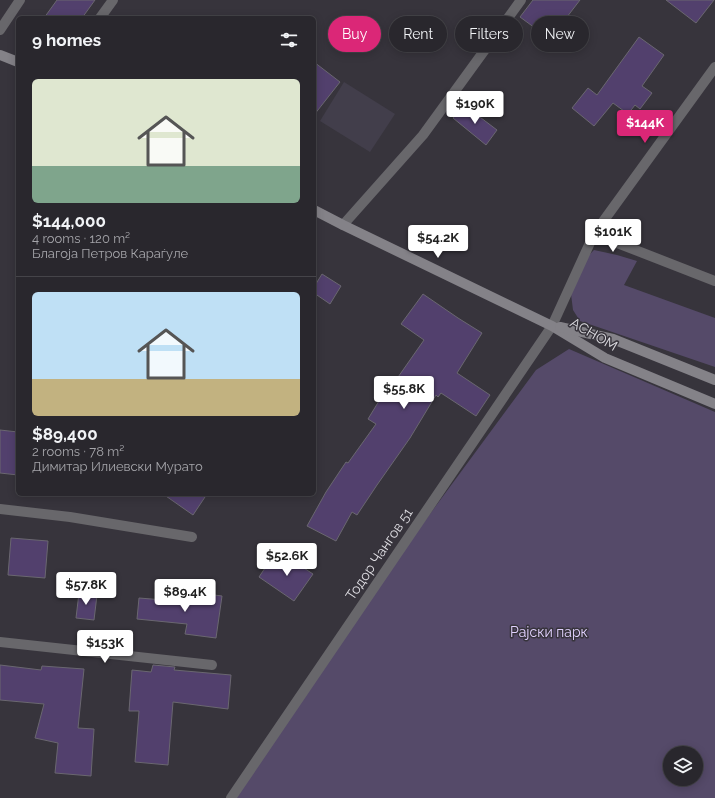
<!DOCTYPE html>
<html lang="en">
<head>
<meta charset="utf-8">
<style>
  body { margin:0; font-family:Raleway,sans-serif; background:#353339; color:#f1f3f6; height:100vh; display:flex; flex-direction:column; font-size:15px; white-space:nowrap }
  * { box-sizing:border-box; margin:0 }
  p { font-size:13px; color:#a5a5aa }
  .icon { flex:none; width:22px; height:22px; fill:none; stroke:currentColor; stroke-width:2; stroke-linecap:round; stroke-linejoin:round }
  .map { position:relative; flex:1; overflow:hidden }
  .panel { position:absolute; left:16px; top:16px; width:300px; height:480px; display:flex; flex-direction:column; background:#29272d; border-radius:6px; box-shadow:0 2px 10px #0003,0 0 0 1px #454449 }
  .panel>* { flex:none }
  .guide { position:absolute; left:328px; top:16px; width:327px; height:36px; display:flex; gap:8px }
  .tools { position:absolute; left:663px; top:746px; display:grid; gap:8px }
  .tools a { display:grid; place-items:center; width:40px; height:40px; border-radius:50%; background:#29272d; box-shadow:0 2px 10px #0003,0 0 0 1px #454449; font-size:20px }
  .price { position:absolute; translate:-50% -34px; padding:0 9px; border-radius:4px; background:#fff; color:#222; font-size:13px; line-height:26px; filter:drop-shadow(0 1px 2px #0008) }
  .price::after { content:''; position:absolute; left:50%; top:24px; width:12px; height:9px; margin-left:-6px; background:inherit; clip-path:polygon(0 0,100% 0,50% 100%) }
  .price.current { background:#db2777; color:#fff }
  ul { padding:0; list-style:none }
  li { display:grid; align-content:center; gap:8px; height:212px; padding:0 16px }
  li+li { border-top:1px solid #454449 }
  li span { display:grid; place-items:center; height:124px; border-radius:6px; color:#555 }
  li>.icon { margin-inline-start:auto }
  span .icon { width:72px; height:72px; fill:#fffc; stroke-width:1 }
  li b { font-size:17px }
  h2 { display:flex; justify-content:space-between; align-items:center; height:48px; padding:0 16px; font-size:17px }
  .chip { padding:0 14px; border-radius:18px; background:#29272d; box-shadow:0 2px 10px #0003,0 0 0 1px #454449; font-size:14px; line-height:36px }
  .chip.current { background:#db2777; color:#fff }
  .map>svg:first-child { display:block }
  .built { fill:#423e4b }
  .green { fill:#554a69; fill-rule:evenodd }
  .building { fill:#52406d; stroke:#6a6770 }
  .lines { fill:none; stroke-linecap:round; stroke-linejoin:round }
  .street { stroke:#68676b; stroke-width:10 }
  .secondary { stroke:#848288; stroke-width:10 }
  .labels { text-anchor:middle; stroke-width:3; stroke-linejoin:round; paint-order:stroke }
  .street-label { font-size:14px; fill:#dedde2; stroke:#37343c }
  .park-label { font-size:14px; fill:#e1d1fe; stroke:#37343c }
</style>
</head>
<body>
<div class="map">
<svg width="715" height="798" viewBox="0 0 715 798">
  <rect width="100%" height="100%" fill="#37343c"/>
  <polygon class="built" points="344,82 395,114 370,152 320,121"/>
  <g class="green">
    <polygon points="594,250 617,255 637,261 624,285 715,318 715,367 580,321 573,310 571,294 586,258"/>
    <path d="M569,349L715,412V798H231L343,632L536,370ZM670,753H696V779H670Z"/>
  </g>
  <g class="building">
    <polygon points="57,0 95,0 82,18 44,18"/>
    <polygon points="533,0 580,0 550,39 520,17"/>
    <polygon points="666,0 714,0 696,23"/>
    <polygon points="639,37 664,55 642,86 652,93 640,109 635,105 628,114 613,103 594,126 572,108 588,88 597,95"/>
    <polygon points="314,62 340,82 314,115"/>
    <polygon points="464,105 497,130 486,145 453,118"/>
    <polygon points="322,274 341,286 330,304 314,293 314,287"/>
    <polygon points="423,294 458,318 482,333 457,373 490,395 476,416 441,393 438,397 436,395 410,438 377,485 357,515 352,512 336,541 307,526 326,492 346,462 348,463 376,424 368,419 393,378 396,380 424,340 401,324"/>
    <polygon points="0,430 18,432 18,475 0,473"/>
    <polygon points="163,494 207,494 193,515"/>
    <polygon points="11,538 48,541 45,578 8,575"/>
    <polygon points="284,555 313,574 294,601 259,577 269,562 276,567"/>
    <polygon points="191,592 222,596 216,638 185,634 187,624 137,619 139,598 189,602"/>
    <polygon points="79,593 97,595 94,620 76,618"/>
    <polygon points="0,665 41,670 42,666 84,669 78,728 94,729 91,776 55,773 58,743 35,738 44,704 0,700"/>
    <polygon points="153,665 175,667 174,670 231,675 228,709 173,702 168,765 135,762 139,711 129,711 132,670 151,672"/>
  </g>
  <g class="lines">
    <g class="street">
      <polyline points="100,18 113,0"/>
      <polyline points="0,30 20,0"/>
      <polyline points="343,225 423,135 521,0"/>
      <polyline points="594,234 715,67"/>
      <polyline points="0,509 70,517 192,537"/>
      <polyline points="0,642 212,665"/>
      <polyline points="231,798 552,326 594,234 715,281"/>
    </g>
    <g class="secondary">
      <polyline points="0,55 18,62"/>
      <polyline points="314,210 343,225 552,326 605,358 715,404"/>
      <polyline points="560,327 613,339 715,380"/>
    </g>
  </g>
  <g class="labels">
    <g class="street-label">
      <text transform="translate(594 334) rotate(30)" y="5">АСНОМ</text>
      <text transform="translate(379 554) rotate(-56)" y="5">Тодор Чангов 51</text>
    </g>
    <g class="park-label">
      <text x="549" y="637">Рајски парк</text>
    </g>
  </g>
</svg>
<div class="tools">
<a><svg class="icon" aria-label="layers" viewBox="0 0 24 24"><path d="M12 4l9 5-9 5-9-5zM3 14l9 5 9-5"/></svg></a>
</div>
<b class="price" style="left:475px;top:125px">$190K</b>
<b class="price current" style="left:645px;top:144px">$144K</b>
<b class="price" style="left:613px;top:253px">$101K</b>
<b class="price" style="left:438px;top:259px">$54.2K</b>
<b class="price" style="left:404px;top:410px">$55.8K</b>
<b class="price" style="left:287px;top:577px">$52.6K</b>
<b class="price" style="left:86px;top:606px">$57.8K</b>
<b class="price" style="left:185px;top:613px">$89.4K</b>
<b class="price" style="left:105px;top:664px">$153K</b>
<div class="guide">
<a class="chip current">Buy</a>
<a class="chip">Rent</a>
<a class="chip">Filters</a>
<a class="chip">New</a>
</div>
<section class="panel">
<h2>9 homes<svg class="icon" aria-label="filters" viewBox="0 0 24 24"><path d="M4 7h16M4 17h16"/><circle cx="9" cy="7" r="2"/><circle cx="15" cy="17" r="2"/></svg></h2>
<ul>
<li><span style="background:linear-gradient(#dfe7d0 70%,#7fa58c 0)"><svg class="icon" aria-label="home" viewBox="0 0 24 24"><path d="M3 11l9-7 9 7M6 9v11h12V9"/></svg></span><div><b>$144,000</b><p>4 rooms · 120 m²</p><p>Благоја Петров Караѓуле</p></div></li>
<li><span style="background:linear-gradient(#bfe0f5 70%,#c2b280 0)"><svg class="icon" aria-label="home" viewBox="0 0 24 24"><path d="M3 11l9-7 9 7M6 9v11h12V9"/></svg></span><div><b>$89,400</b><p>2 rooms · 78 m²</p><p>Димитар Илиевски Мурато</p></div></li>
</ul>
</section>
</div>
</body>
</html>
